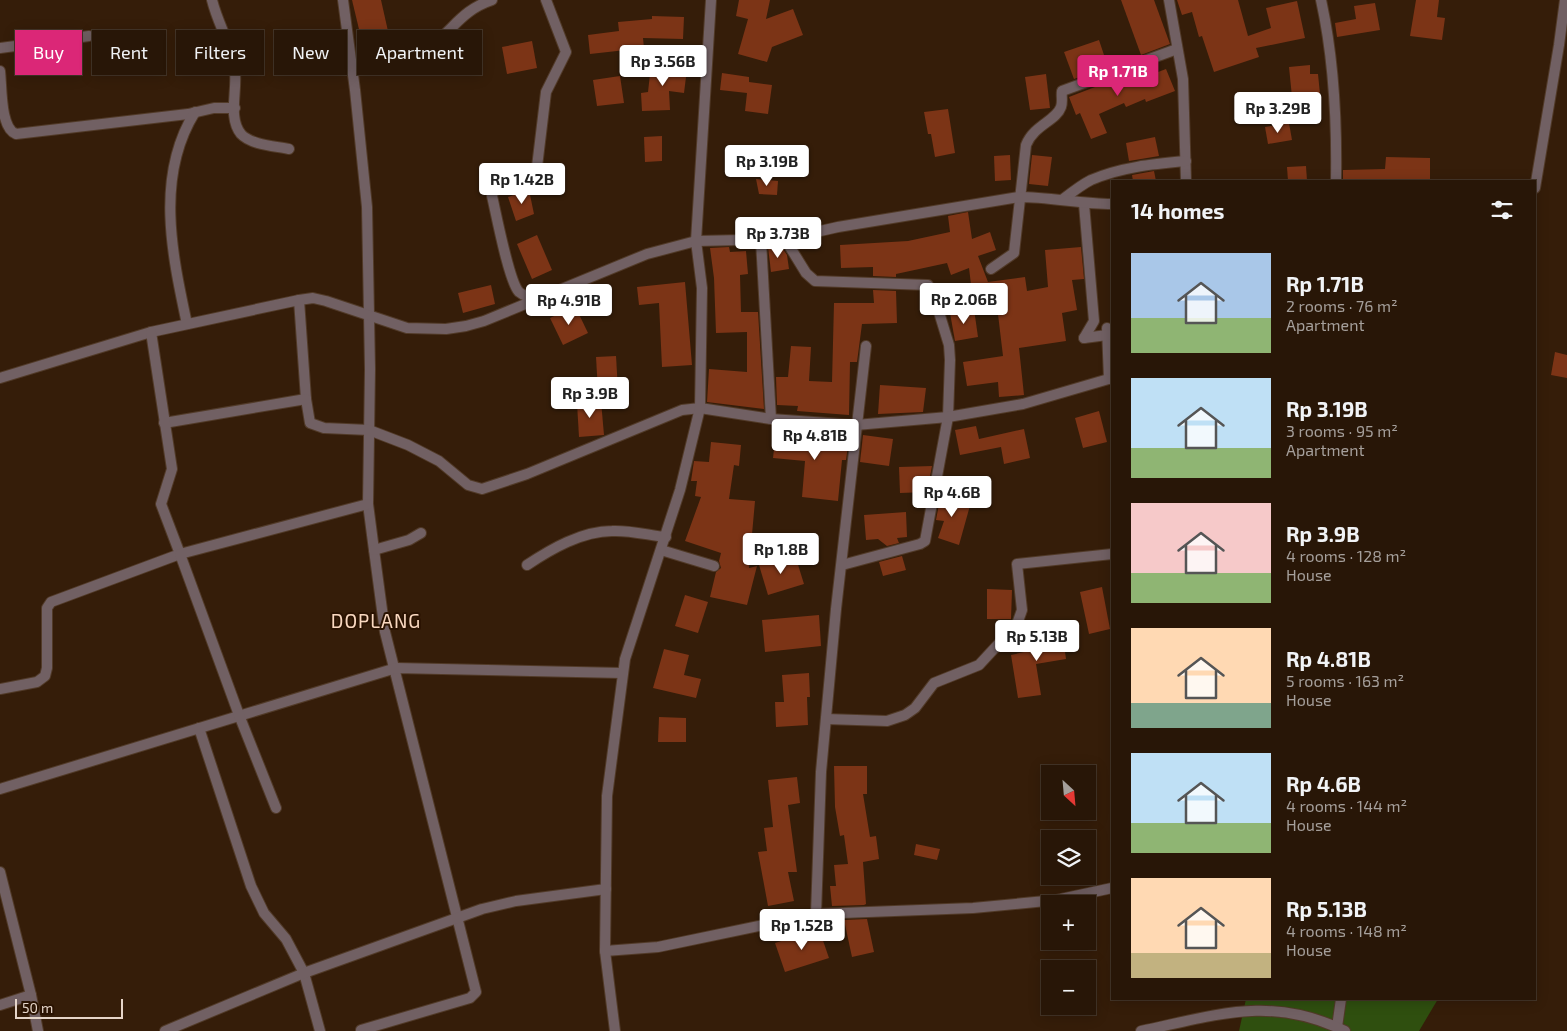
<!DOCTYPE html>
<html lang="en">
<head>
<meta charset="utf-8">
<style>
  body { margin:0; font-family:"Exo 2",sans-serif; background:#301f11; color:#f1f3f6; height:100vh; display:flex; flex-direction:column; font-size:19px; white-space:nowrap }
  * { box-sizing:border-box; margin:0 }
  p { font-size:16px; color:#a59f9b }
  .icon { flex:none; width:28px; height:28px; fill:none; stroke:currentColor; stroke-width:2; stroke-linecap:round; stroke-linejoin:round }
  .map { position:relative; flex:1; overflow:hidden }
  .drawer { position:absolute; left:1111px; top:180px; width:425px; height:820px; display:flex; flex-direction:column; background:#281607; border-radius:0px; box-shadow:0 2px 12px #0003,0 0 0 1px #443528 }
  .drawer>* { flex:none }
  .top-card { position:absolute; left:15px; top:30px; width:475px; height:45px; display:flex; gap:10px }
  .needle { width:32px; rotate:154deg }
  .fabs { position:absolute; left:1041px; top:765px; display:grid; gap:10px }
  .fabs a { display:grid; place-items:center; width:55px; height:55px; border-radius:0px; background:#281607; box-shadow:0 2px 12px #0003,0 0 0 1px #443528; font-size:25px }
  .scale { position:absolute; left:15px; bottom:12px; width:108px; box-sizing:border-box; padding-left:5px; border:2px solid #e5d5c9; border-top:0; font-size:14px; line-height:18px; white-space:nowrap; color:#e5d5c9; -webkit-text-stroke:4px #2a1302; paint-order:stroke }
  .price { position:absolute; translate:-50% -42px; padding:0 11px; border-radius:5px; background:#fff; color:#222; font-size:16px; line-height:32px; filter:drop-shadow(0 1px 2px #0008) }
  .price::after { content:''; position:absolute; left:50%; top:30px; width:15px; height:11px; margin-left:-8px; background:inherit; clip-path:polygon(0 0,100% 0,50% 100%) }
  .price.active { background:#db2777; color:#fff }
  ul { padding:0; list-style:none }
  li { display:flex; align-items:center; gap:15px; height:125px; padding:0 20px }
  li span { display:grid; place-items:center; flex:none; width:140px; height:100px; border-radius:0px; color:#555 }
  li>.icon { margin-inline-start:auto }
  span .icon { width:60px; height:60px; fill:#fffc; stroke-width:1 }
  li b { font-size:21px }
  h2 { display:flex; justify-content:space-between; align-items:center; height:60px; padding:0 20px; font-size:21px }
  .pill { padding:0 18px; border-radius:0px; background:#281607; box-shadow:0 2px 12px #0003,0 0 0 1px #443528; font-size:18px; line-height:45px }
  .pill.active { background:#db2777; color:#fff }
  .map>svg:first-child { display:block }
  .green { fill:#2f4f0f }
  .building { fill:#7c3416 }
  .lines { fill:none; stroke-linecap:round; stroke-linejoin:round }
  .minor-casing { stroke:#513a28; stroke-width:12 }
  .minor { stroke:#716063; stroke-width:10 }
  .labels { text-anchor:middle; stroke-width:4; stroke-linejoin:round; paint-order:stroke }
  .quarter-label { font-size:19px; letter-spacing:1px; fill:#f9d8c0; stroke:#2a1302 }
</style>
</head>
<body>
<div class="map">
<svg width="1567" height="1031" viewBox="0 0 1567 1031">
  <rect width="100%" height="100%" fill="#351d09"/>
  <polygon class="green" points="1246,999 1438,999 1419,1031 1239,1031"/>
  <g class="building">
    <polygon points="352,0 381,0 390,40 363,46"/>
    <polygon points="739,0 770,0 766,19 793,9 803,35 772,47 767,62 738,54 748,19 736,16"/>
    <polygon points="1121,0 1154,0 1170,44 1141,55"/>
    <polygon points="1177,0 1238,0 1248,36 1271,28 1266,8 1297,1 1305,38 1256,48 1259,57 1214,72 1202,36 1199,37 1192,12 1182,15"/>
    <polygon points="1416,0 1439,0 1437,17 1445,18 1442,40 1410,36"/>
    <polygon points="1375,3 1380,30 1337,37 1335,23 1356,19 1354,6"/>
    <polygon points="652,16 684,17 683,39 643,38 644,48 590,54 588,35 619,31 618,22 652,19"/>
    <polygon points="1099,40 1108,67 1074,79 1064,52"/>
    <polygon points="532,41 537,68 507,74 502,47"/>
    <polygon points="651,65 687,69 684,93 669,91 670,110 642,111 641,93 648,92"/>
    <polygon points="1310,65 1310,74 1318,74 1320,94 1292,97 1289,67"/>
    <polygon points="1166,69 1175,91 1146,102 1145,99 1126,107 1124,103 1099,114 1107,133 1091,139 1080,113 1076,115 1069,97 1134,72 1137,80"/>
    <polygon points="722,73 749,77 749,82 772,85 768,114 745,111 747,93 720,90"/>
    <polygon points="1046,74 1050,108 1030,110 1025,77"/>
    <polygon points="620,76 624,103 597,106 593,80"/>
    <polygon points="948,109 955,153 935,157 931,134 928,134 924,112"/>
    <polygon points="1289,123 1292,140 1268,144 1265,127"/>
    <polygon points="662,136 662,161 645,162 644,137"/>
    <polygon points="1155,137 1159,156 1129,161 1126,143"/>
    <polygon points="1010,155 1011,180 995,181 994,156"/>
    <polygon points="1032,155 1052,157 1048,186 1029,184"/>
    <polygon points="1386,157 1430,158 1430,181 1343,181 1343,170 1385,169"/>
    <polygon points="1306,166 1307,181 1288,181 1287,167"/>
    <polygon points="1154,171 1156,181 1133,181 1132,175"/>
    <polygon points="756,179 778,181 777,195 759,194"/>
    <polygon points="529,190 534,214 516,221 508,197"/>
    <polygon points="968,212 972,239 990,232 996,250 978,256 988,282 1025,277 1027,291 1048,287 1045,250 1081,247 1084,279 1072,280 1077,310 1062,313 1066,341 1019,348 1024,395 999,397 998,382 967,386 963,362 1003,356 997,306 974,309 969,268 951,275 947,263 896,274 896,277 873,276 873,267 841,268 840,245 908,241 950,232 948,216"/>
    <polygon points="537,235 552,270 532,279 517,244"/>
    <polygon points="781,246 787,255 789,269 771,272 768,247"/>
    <polygon points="729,247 730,252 746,251 748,274 740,275 741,312 758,312 764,409 707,402 709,369 747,372 747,332 716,333 714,278 710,248"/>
    <polygon points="685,282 692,365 662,367 659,303 639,305 637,287"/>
    <polygon points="491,285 495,304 463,313 458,293"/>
    <polygon points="873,290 896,291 897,323 862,324 857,362 850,362 849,415 797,411 798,406 777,405 776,377 788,377 791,346 811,347 809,381 832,382 834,303 874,303"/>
    <polygon points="575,306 588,333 563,345 550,318"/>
    <polygon points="974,309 978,337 955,341 950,313"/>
    <polygon points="1555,352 1567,355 1567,378 1551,375"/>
    <polygon points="616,356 618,390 598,391 596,357"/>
    <polygon points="880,385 926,388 923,412 878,414"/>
    <polygon points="601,401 604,435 579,437 577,403"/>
    <polygon points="1099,411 1107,442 1083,448 1075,418"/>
    <polygon points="976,426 979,439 1024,429 1030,458 1004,464 1001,447 960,455 955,430"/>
    <polygon points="776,431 849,438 846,460 842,460 838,501 802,497 805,461 773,458"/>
    <polygon points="863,435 893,439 889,466 860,462"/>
    <polygon points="711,442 741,445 739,466 734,465 729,499 755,501 749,568 757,566 747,605 710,597 716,572 721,568 719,561 721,553 685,541 701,497 695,496 697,481 691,481 694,461 709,462"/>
    <polygon points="932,466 927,492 900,493 899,467"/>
    <polygon points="941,494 971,502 959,545 938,538 944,521 936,520"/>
    <polygon points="906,512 907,537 897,538 899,543 887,546 878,539 866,540 864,515"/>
    <polygon points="795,555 804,584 768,595 759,565"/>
    <polygon points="902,556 906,570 883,576 879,562"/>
    <polygon points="1102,587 1110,629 1089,634 1080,592"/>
    <polygon points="987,589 1012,590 1011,619 987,619"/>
    <polygon points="685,595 708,602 698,633 675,626"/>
    <polygon points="819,615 821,646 765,652 762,620"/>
    <polygon points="1062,630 1066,659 1036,664 1041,695 1018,698 1011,655 1033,650 1031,635"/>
    <polygon points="664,649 689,655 684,675 701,679 696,698 653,688"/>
    <polygon points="809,673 810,697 807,697 808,725 776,727 775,702 784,702 782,675"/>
    <polygon points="659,717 686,718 686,742 658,742"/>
    <polygon points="834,766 867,766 867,794 863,794 870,837 876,836 879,859 863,862 866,904 864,905 832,906 830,886 836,886 834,865 848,864 844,835 840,836 835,807"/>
    <polygon points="797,777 800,803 788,805 797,872 788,872 794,901 768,906 758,852 767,851 764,828 773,827 768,780"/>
    <polygon points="916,844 940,849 937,860 914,855"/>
    <polygon points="867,919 874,952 852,957 844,920"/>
    <polygon points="819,929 829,958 785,972 775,943"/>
  </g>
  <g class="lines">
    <g class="minor-casing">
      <g id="minor">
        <path d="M212,0C218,25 233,47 235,73C237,92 228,118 241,134C251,145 275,146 289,149"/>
        <polyline points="343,0 355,90 367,207 370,369 368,504 374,550 385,632 476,992 470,998 361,1030"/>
        <polyline points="1169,0 1183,79 1186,181"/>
        <path d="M1321,0C1334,59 1337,121 1336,181"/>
        <polyline points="0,48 89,36"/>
        <path d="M352,66C377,62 409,60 431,46C454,29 462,10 492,0"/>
        <path d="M0,71C2,87 0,128 16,134L188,114L214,108H235"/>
        <polyline points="1535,188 1559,45 1565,0"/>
        <path d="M1062,200C1071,193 1081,185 1091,180C1121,167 1154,164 1186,161"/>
        <polyline points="1084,204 1094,321 1084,338"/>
        <polyline points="785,239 806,273 815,281 928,285 934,296 949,345 950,360 948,417 925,541 920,544 842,565"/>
        <polyline points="761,241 771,419"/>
        <path d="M991,269L1014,253L1026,145C1034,125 1056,121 1061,107C1063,101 1061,96 1062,91L1177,49"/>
        <path d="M538,298C531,298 525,297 519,292C509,282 496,213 492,196C495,179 526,185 536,175L546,92L566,52L546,0"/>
        <path d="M299,300L313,298L326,301L407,328L446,329L466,326L484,321L647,254L696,241L785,239L838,227L1019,197C1050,197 1081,204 1112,204"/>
        <path d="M187,324C172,254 155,176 195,112"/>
        <polyline points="1107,328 1109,379"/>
        <polyline points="1084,338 1107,335"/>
        <polyline points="0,378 151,332 299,300 306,399 310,423 324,428 369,430 408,445 439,461 468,485 482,489 527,474 682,410 700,408 771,419 856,425 948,417 1023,404 1112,378"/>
        <polyline points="164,423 306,399"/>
        <polyline points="374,550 409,540 421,533"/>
        <polyline points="661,550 714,566"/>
        <path d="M527,565C551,549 582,531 612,531C629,530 648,535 666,537"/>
        <polyline points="0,689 37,682 45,676 47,668 47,608 51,602 180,554 161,504 172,469 151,332"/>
        <polyline points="826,719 887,721 905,715 915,708 934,683 979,665 1017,624 1022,610 1017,564 1112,554"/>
        <polyline points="199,728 251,886 264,913 286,939 304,973 320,1031"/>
        <polyline points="0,789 396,668 622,673"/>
        <polyline points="276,808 239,715 180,554 368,504"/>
        <polyline points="0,872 31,995 38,1031"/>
        <polyline points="816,914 821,772 836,609 866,346"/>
        <polyline points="605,951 658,947 816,914 973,908 1056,900 1112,888"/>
        <polyline points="0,1005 31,995"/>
        <polyline points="1337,1027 1341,999"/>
        <polyline points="165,1031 304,973 482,909 516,901 606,889"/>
        <polyline points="615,1031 605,951 607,796 625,659 680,490 700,408 702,288 696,241 711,0"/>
        <path d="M1141,1031C1217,1015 1271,995 1345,1031"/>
      </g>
    </g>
    <use href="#minor" class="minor"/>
  </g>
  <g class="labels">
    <g class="quarter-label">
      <text x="376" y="628">DOPLANG</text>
    </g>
  </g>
</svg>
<div class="fabs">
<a><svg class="needle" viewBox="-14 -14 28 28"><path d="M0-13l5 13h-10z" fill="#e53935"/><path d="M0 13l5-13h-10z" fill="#a59f9b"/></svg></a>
<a><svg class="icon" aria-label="layers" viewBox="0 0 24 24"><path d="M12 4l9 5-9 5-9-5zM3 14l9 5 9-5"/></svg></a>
<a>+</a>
<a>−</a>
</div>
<div class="scale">50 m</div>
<b class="price" style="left:663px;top:87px">Rp 3.56B</b>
<b class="price active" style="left:1118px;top:97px">Rp 1.71B</b>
<b class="price" style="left:1278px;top:134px">Rp 3.29B</b>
<b class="price" style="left:767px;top:187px">Rp 3.19B</b>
<b class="price" style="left:522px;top:205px">Rp 1.42B</b>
<b class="price" style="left:778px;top:259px">Rp 3.73B</b>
<b class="price" style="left:964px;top:325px">Rp 2.06B</b>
<b class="price" style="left:569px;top:326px">Rp 4.91B</b>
<b class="price" style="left:590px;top:419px">Rp 3.9B</b>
<b class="price" style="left:815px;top:461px">Rp 4.81B</b>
<b class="price" style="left:952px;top:518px">Rp 4.6B</b>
<b class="price" style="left:781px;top:575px">Rp 1.8B</b>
<b class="price" style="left:1037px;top:662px">Rp 5.13B</b>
<b class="price" style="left:802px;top:951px">Rp 1.52B</b>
<div class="top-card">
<a class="pill active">Buy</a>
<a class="pill">Rent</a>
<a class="pill">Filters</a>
<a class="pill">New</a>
<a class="pill">Apartment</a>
</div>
<section class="drawer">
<h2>14 homes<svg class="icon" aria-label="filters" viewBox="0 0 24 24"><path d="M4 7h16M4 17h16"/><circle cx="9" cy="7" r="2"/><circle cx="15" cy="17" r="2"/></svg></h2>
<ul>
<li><span style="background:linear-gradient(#a9c7e8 65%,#8fb573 0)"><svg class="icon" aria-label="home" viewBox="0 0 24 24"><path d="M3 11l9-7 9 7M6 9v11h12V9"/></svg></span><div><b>Rp 1.71B</b><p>2 rooms · 76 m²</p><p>Apartment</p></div></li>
<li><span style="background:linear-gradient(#bfe0f5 70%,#8fb573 0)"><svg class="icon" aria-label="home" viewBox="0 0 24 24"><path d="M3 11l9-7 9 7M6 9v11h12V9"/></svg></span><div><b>Rp 3.19B</b><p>3 rooms · 95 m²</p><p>Apartment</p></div></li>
<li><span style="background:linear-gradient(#f6c9c9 70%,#8fb573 0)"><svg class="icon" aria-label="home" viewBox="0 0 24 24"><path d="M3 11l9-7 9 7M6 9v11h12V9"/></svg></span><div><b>Rp 3.9B</b><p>4 rooms · 128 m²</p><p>House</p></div></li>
<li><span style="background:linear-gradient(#ffd9b3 75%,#7fa58c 0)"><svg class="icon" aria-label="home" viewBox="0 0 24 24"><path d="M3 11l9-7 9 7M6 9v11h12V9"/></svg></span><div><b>Rp 4.81B</b><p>5 rooms · 163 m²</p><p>House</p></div></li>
<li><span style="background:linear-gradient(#bfe0f5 70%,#8fb573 0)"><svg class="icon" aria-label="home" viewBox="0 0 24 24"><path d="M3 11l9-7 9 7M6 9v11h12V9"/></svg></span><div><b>Rp 4.6B</b><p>4 rooms · 144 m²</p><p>House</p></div></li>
<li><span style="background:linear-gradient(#ffd9b3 75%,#c2b280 0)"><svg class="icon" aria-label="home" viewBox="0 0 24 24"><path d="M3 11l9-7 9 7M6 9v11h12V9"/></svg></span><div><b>Rp 5.13B</b><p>4 rooms · 148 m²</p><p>House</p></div></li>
</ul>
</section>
</div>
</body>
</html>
